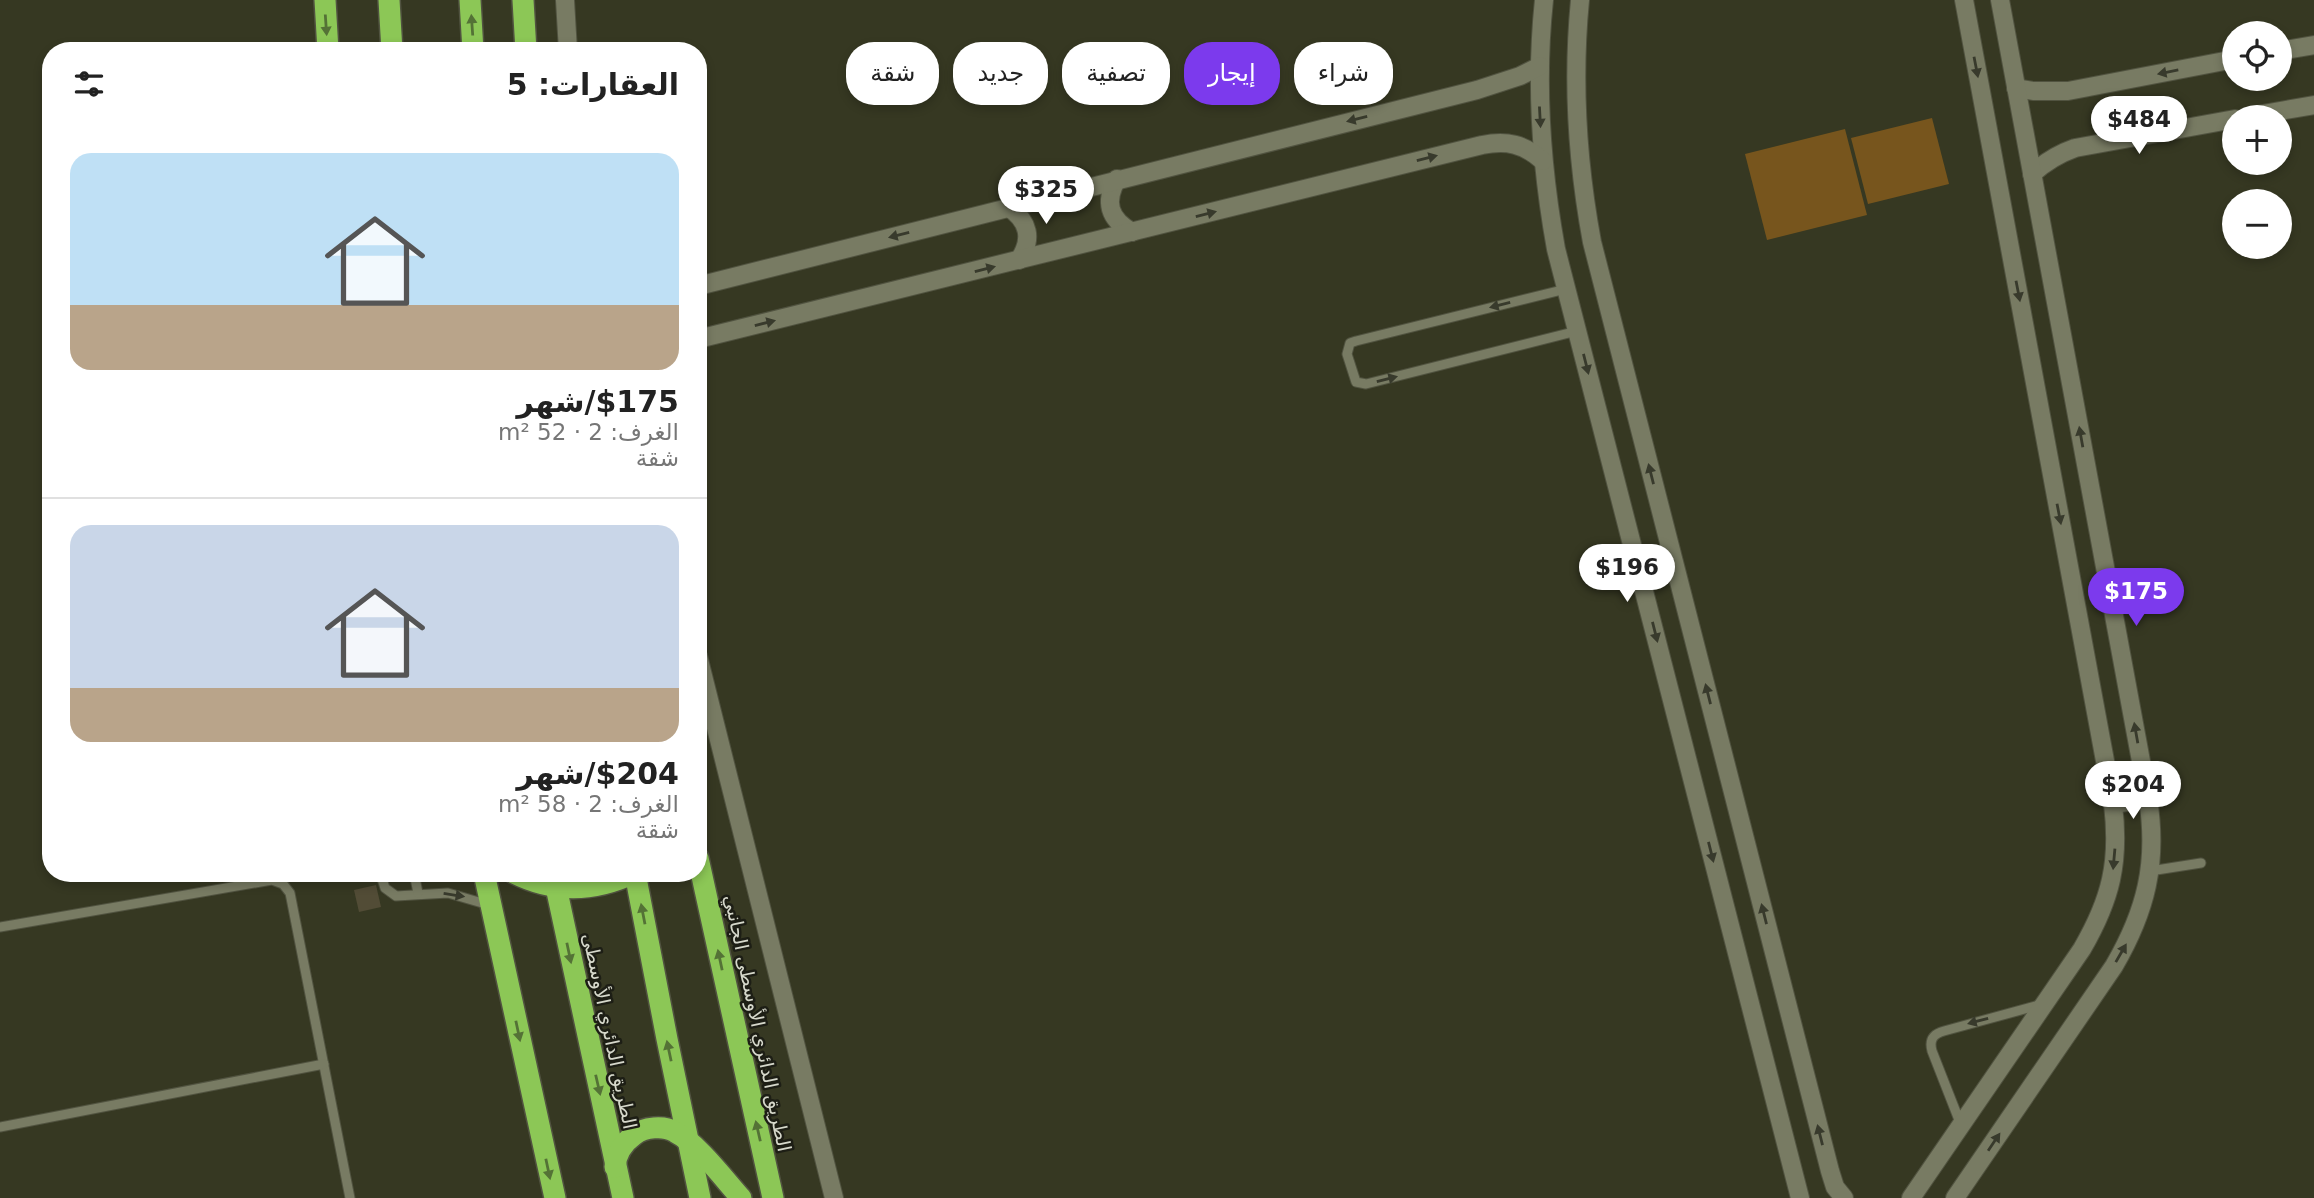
<!DOCTYPE html>
<html lang="ar">
<head>
<meta charset="utf-8">
<style>
  body { margin:0; font-family:"DejaVu Sans","Noto Sans Arabic",sans-serif; background:#f2f2f2; color:#222; direction:rtl; height:100vh; display:flex; flex-direction:column; font-size:26px; white-space:nowrap }
  * { box-sizing:border-box; margin:0 }
  p { font-size:23px; color:#767676 }
  .icon { flex:none; width:38px; height:38px; fill:none; stroke:currentColor; stroke-width:2; stroke-linecap:round; stroke-linejoin:round }
  .map { position:relative; flex:1; overflow:hidden; direction:ltr }
  .panel { position:absolute; left:42px; top:42px; width:665px; height:840px; display:flex; flex-direction:column; background:#fff; border-radius:28px; box-shadow:0 4px 10px #0003; direction:rtl }
  .panel>* { flex:none }
  .guide { position:absolute; left:728px; top:42px; width:665px; height:63px; direction:rtl; display:flex; gap:14px }
  .controls { position:absolute; left:2222px; top:21px; display:grid; gap:14px }
  .controls a { display:grid; place-items:center; width:70px; height:70px; border-radius:50%; background:#fff; box-shadow:0 4px 10px #0003; font-size:35px }
  .price { position:absolute; translate:-50% -60px; padding:0 16px; border-radius:24px; background:#fff; color:#222; font-size:23px; line-height:46px; filter:drop-shadow(0 2px 4px #0008) }
  .price::after { content:''; position:absolute; left:50%; top:42px; width:21px; height:16px; margin-left:-10px; background:inherit; clip-path:polygon(0 0,100% 0,50% 100%) }
  .price.current { background:#7c3aed; color:#fff }
  ul { padding:0; list-style:none }
  li { display:grid; align-content:center; gap:14px; height:371px; padding:0 28px }
  li+li { border-top:2px solid #e0e0e0 }
  li span { display:grid; place-items:center; height:217px; border-radius:21px; color:#555 }
  li>.icon { margin-inline-start:auto }
  span .icon { width:126px; height:126px; fill:#fffc; stroke-width:1 }
  li b { font-size:30px }
  h2 { display:flex; justify-content:space-between; align-items:center; height:84px; padding:0 28px; font-size:30px }
  .chip { padding:0 24px; border-radius:28px; background:#fff; box-shadow:0 4px 10px #0003; font-size:24px; line-height:63px }
  .chip.current { background:#7c3aed; color:#fff }
  .map>svg:first-child { display:block }
  .green { fill:#77551d }
  .building { fill:#524c36 }
  .lines { fill:none; stroke-linecap:round; stroke-linejoin:round }
  .lane-casing { stroke:#515340; stroke-width:11 }
  .street-casing { stroke:#515340; stroke-width:20 }
  .highway-casing { stroke:#515340; stroke-width:24 }
  .lane { stroke:#787b63; stroke-width:9 }
  .street { stroke:#787b63; stroke-width:18 }
  .highway { stroke:#8cc756; stroke-width:21 }
  .oneway { fill:#547236 }
  .oneway2 { fill:#383a2c }
  .labels { text-anchor:middle; stroke-width:5; stroke-linejoin:round; paint-order:stroke }
  .street-label { font-size:19px; fill:#d6d8cb; stroke:#1d1e15 }
</style>
</head>
<body>
<div class="map">
<svg width="2314" height="1198" viewBox="0 0 2314 1198">
  <rect width="100%" height="100%" fill="#363822"/>
  <g class="green">
    <polygon points="1932,118 1949,184 1868,204 1851,138"/>
    <polygon points="1845,129 1867,215 1767,240 1745,154"/>
  </g>
  <g class="building">
    <polygon points="384,873 410,873 410,874 386,880"/>
    <polygon points="376,885 381,907 359,912 354,890"/>
  </g>
  <g class="lines">
    <g class="lane-casing">
      <g id="lane">
        <polyline points="1566,289 1356,341 1350,343 1347,354 1356,382 1366,384 1577,331"/>
        <polyline points="2150,871 2201,863"/>
        <polyline points="380,873 385,888 396,896 448,893 489,905"/>
        <polyline points="414,873 418,893"/>
        <polyline points="0,927 272,880 283,884 290,893 350,1198"/>
        <path d="M1961,1125L1932,1051C1929,1040 1933,1034 1944,1031L2043,1004"/>
        <polyline points="0,1127 324,1064"/>
      </g>
    </g>
    <g class="street-casing">
      <g id="street">
        <polyline points="565,0 568,51"/>
        <path d="M1544,0C1535,84 1541,166 1556,249L1800,1198"/>
        <path d="M1580,0C1572,82 1577,161 1592,242L1830,1171L1835,1187L1844,1198"/>
        <polyline points="2280,51 2314,45"/>
        <polyline points="2016,88 2033,91 2068,91 2235,59"/>
        <polyline points="2246,117 2314,105"/>
        <path d="M2032,174C2046,161 2058,154 2075,148L2235,119"/>
        <path d="M1117,179C1104,202 1109,219 1132,232"/>
        <path d="M1008,207C1029,221 1033,239 1019,260"/>
        <polyline points="698,286 1477,90 1520,76 1540,66"/>
        <path d="M698,339L1482,145C1507,140 1524,144 1543,161"/>
        <polyline points="698,656 834,1198"/>
        <polyline points="2113,804 2148,799"/>
        <path d="M1911,1198L2082,949C2111,899 2120,862 2113,804L1964,0"/>
        <path d="M1955,1198L2114,966C2146,911 2158,863 2148,799L2000,0"/>
      </g>
    </g>
    <g class="highway-casing">
      <g id="highway">
        <polyline points="325,0 328,51"/>
        <polyline points="389,0 392,51"/>
        <polyline points="470,0 473,51"/>
        <polyline points="523,0 526,51"/>
        <polyline points="698,858 773,1198"/>
        <polyline points="484,873 555,1198"/>
        <path d="M514,873C554,893 594,892 634,873"/>
        <polyline points="553,873 623,1198"/>
        <polyline points="635,873 667,1039 700,1198"/>
        <path d="M615,1167C616,1153 623,1143 634,1135C644,1127 664,1125 675,1132C697,1143 724,1179 741,1198"/>
      </g>
    </g>
    <use href="#lane" class="lane"/>
    <use href="#street" class="street"/>
    <use href="#highway" class="highway"/>
  </g>
  <defs><path id="oneway-solid" d="M-6-.8H1V-3.2L6.5 0L1 3.2V.8H-6Z" transform="scale(1.75)"/></defs>
  <g class="oneway">
    <use href="#oneway-solid" transform="translate(326 25) rotate(86)"/>
    <use href="#oneway-solid" transform="translate(472 25) rotate(-94)"/>
    <use href="#oneway-solid" transform="translate(643 914) rotate(-101)"/>
    <use href="#oneway-solid" transform="translate(569 953) rotate(78)"/>
    <use href="#oneway-solid" transform="translate(720 960) rotate(-102)"/>
    <use href="#oneway-solid" transform="translate(518 1031) rotate(78)"/>
    <use href="#oneway-solid" transform="translate(669 1051) rotate(-102)"/>
    <use href="#oneway-solid" transform="translate(598 1085) rotate(77)"/>
    <use href="#oneway-solid" transform="translate(758 1131) rotate(-103)"/>
    <use href="#oneway-solid" transform="translate(548 1169) rotate(78)"/>
  </g>
  <g class="oneway2">
    <use href="#oneway-solid" transform="translate(1976 67) rotate(79)"/>
    <use href="#oneway-solid" transform="translate(2168 72) rotate(169)"/>
    <use href="#oneway-solid" transform="translate(1540 117) rotate(87)"/>
    <use href="#oneway-solid" transform="translate(1357 119) rotate(166)"/>
    <use href="#oneway-solid" transform="translate(1427 158) rotate(-14)"/>
    <use href="#oneway-solid" transform="translate(1206 214) rotate(-14)"/>
    <use href="#oneway-solid" transform="translate(899 235) rotate(166)"/>
    <use href="#oneway-solid" transform="translate(985 269) rotate(-14)"/>
    <use href="#oneway-solid" transform="translate(2018 291) rotate(79)"/>
    <use href="#oneway-solid" transform="translate(1500 305) rotate(166)"/>
    <use href="#oneway-solid" transform="translate(765 323) rotate(-14)"/>
    <use href="#oneway-solid" transform="translate(1586 364) rotate(76)"/>
    <use href="#oneway-solid" transform="translate(1387 379) rotate(-14)"/>
    <use href="#oneway-solid" transform="translate(2081 437) rotate(-100)"/>
    <use href="#oneway-solid" transform="translate(1651 474) rotate(-104)"/>
    <use href="#oneway-solid" transform="translate(2059 514) rotate(79)"/>
    <use href="#oneway-solid" transform="translate(1655 632) rotate(76)"/>
    <use href="#oneway-solid" transform="translate(1708 694) rotate(-104)"/>
    <use href="#oneway-solid" transform="translate(2136 733) rotate(-100)"/>
    <use href="#oneway-solid" transform="translate(1711 852) rotate(76)"/>
    <use href="#oneway-solid" transform="translate(2114 859) rotate(95)"/>
    <use href="#oneway-solid" transform="translate(454 895) rotate(9)"/>
    <use href="#oneway-solid" transform="translate(1764 914) rotate(-104)"/>
    <use href="#oneway-solid" transform="translate(2121 953) rotate(-60)"/>
    <use href="#oneway-solid" transform="translate(1978 1021) rotate(165)"/>
    <use href="#oneway-solid" transform="translate(1820 1135) rotate(-104)"/>
    <use href="#oneway-solid" transform="translate(1994 1142) rotate(-56)"/>
  </g>
  <g class="labels">
    <g class="street-label">
      <text transform="translate(758 1023) rotate(78)" y="7">الطريق الدائري الأوسطى الجانبي</text>
      <text transform="translate(610 1031) rotate(78)" y="7">الطريق الدائري الأوسطى</text>
    </g>
  </g>
</svg>
<div class="controls">
<a><svg class="icon" aria-label="locate" viewBox="0 0 24 24"><circle cx="12" cy="12" r="6"/><path d="M12 2v4M12 18v4M2 12h4M18 12h4"/></svg></a>
<a>+</a>
<a>−</a>
</div>
<b class="price" style="left:2139px;top:156px">$484</b>
<b class="price" style="left:1046px;top:226px">$325</b>
<b class="price" style="left:1627px;top:604px">$196</b>
<b class="price current" style="left:2136px;top:628px">$175</b>
<b class="price" style="left:2133px;top:821px">$204</b>
<div class="guide">
<a class="chip">شراء</a>
<a class="chip current">إيجار</a>
<a class="chip">تصفية</a>
<a class="chip">جديد</a>
<a class="chip">شقة</a>
</div>
<section class="panel">
<h2>العقارات: 5<svg class="icon" aria-label="filters" viewBox="0 0 24 24"><path d="M4 7h16M4 17h16"/><circle cx="9" cy="7" r="2"/><circle cx="15" cy="17" r="2"/></svg></h2>
<ul>
<li><span style="background:linear-gradient(#bfe0f5 70%,#b9a48a 0)"><svg class="icon" aria-label="home" viewBox="0 0 24 24"><path d="M3 11l9-7 9 7M6 9v11h12V9"/></svg></span><div><b>$175/شهر</b><p>الغرف: 2 · 52 m²</p><p>شقة</p></div></li>
<li><span style="background:linear-gradient(#c9d6e8 75%,#b9a48a 0)"><svg class="icon" aria-label="home" viewBox="0 0 24 24"><path d="M3 11l9-7 9 7M6 9v11h12V9"/></svg></span><div><b>$204/شهر</b><p>الغرف: 2 · 58 m²</p><p>شقة</p></div></li>
</ul>
</section>
</div>
</body>
</html>
